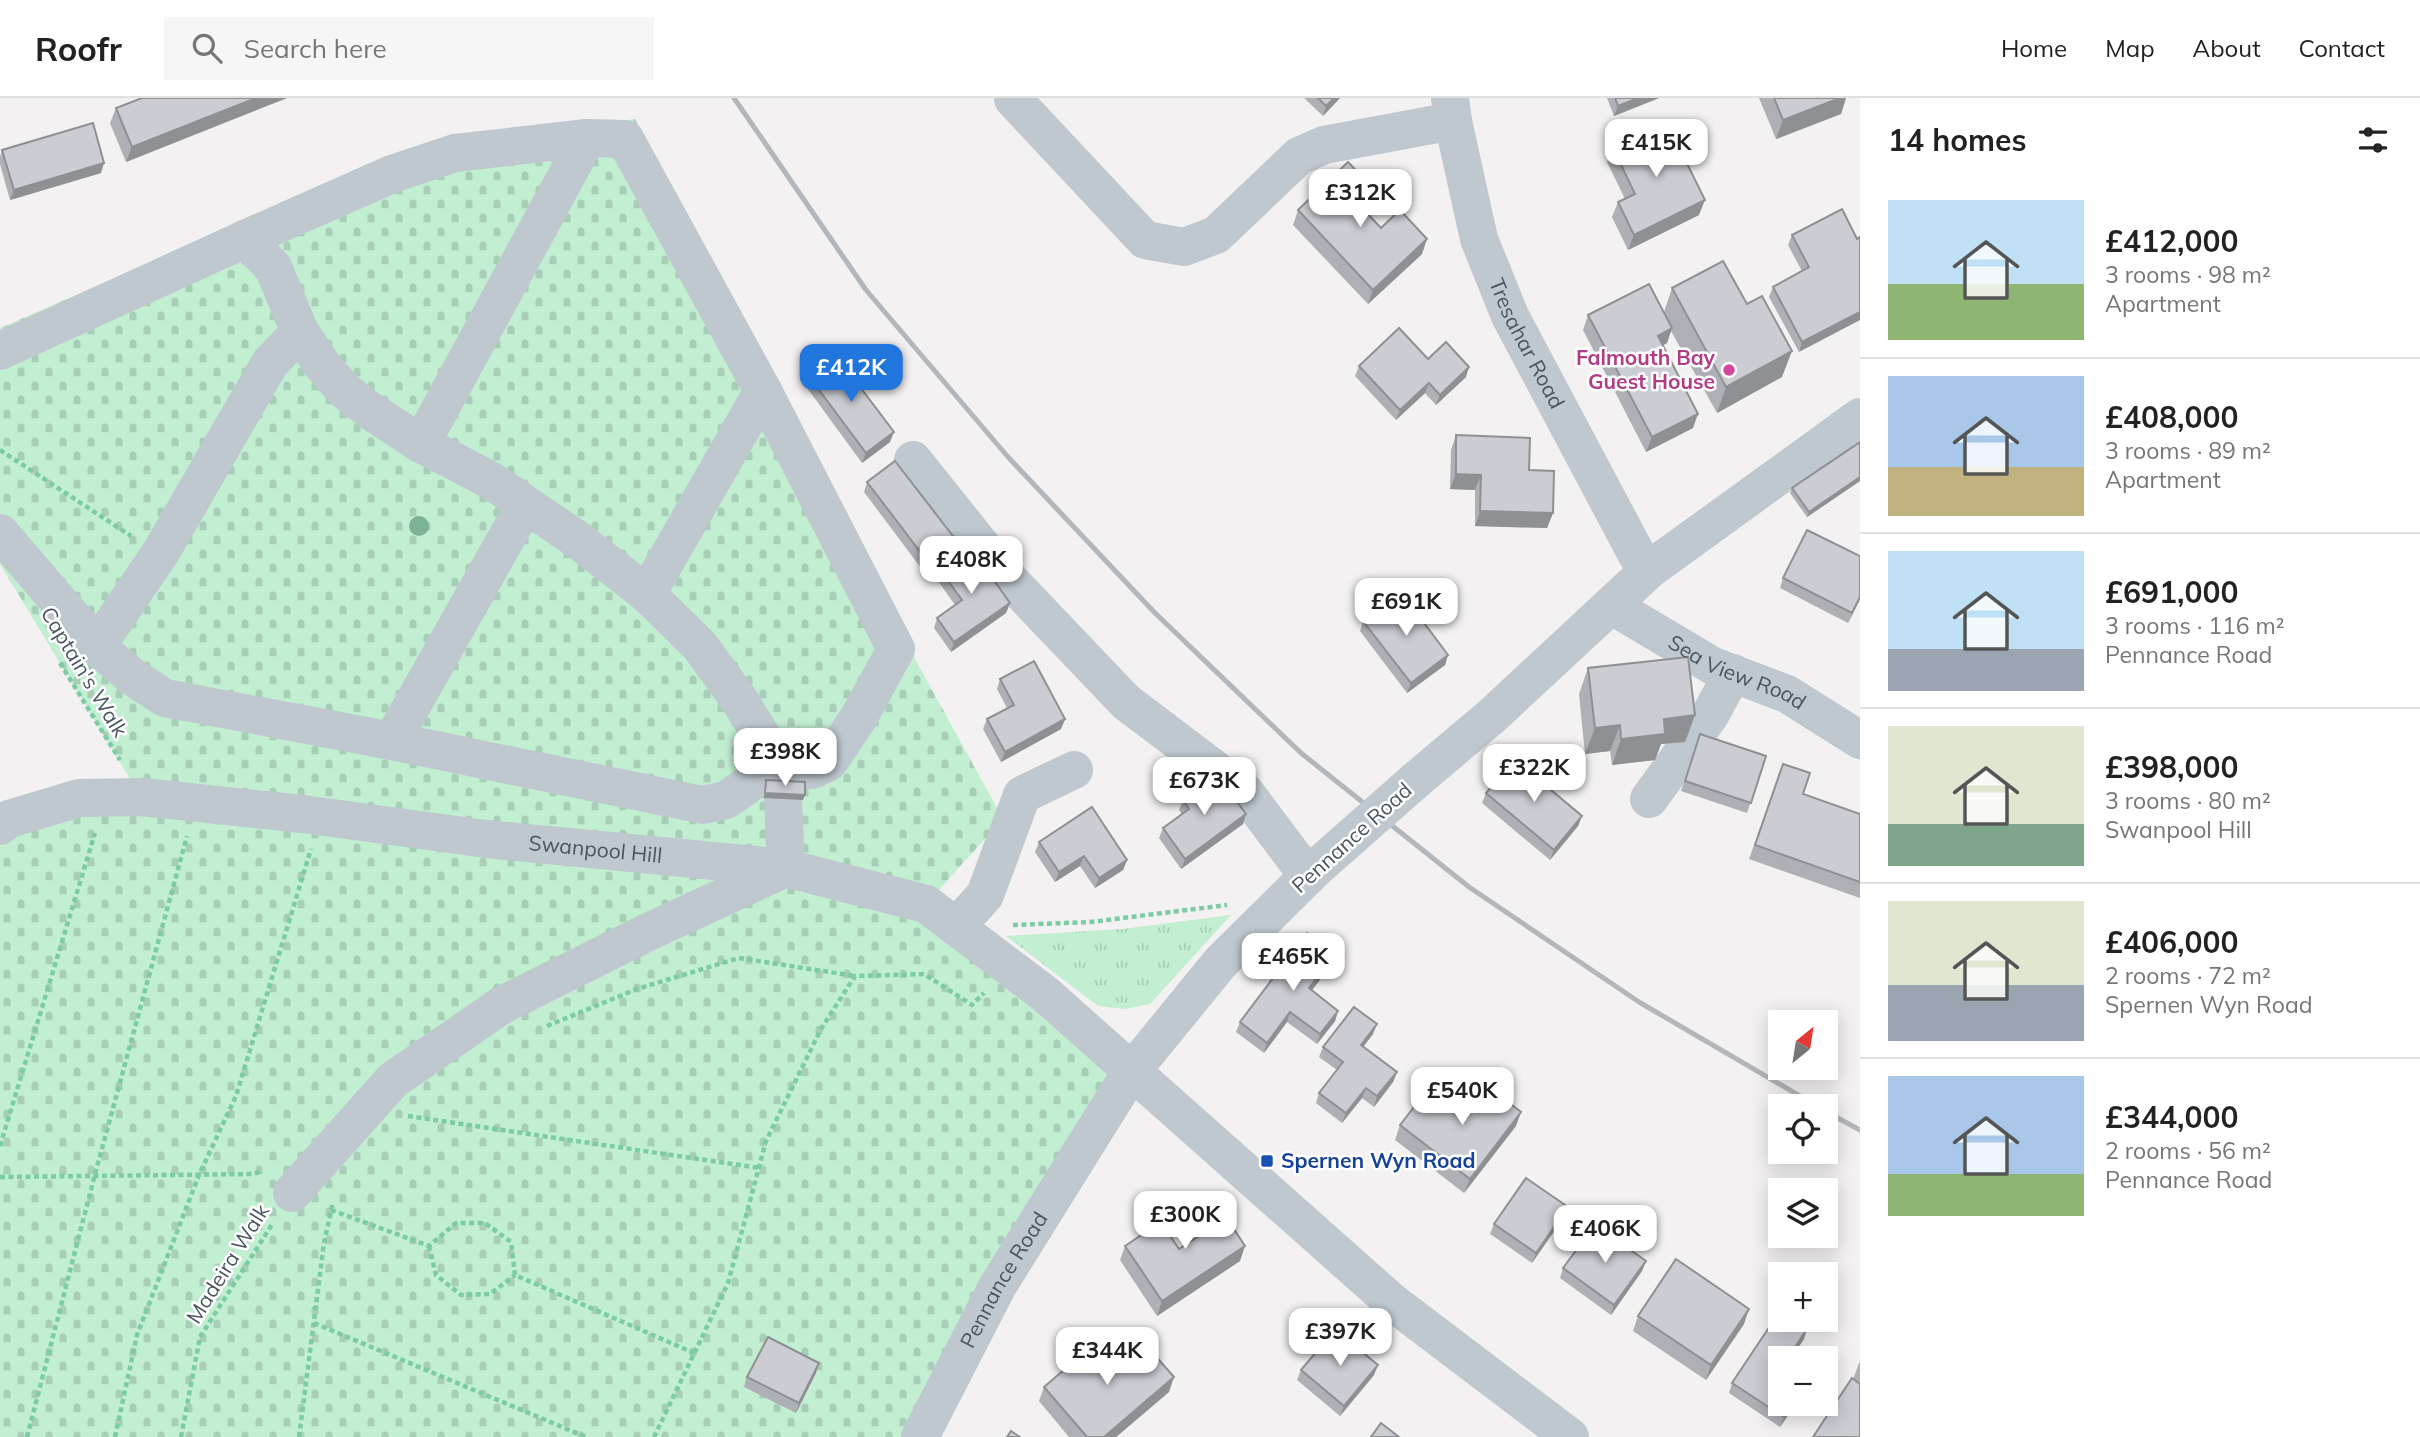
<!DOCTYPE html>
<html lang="en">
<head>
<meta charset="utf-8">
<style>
  body { margin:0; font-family:Mulish,sans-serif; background:#f6f6f6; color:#222; height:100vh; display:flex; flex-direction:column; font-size:26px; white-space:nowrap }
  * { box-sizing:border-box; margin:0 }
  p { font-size:23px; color:#767676 }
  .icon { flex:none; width:38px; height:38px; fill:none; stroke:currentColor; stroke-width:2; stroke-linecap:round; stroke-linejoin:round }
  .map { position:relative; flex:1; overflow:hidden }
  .drawer { display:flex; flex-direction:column; background:#fff; width:560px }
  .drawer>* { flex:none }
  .needle { width:46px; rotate:30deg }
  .fabs { position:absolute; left:1768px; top:912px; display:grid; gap:14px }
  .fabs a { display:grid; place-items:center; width:70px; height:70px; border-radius:0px; background:#fff; box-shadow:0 4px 18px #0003; font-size:35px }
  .price { position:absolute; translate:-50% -60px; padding:0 16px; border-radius:14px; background:#fff; color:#222; font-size:23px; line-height:46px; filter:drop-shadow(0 2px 4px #0008) }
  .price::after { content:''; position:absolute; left:50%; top:42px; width:21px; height:16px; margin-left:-10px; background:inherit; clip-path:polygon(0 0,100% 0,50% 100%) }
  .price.current { background:#2176dd; color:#fff }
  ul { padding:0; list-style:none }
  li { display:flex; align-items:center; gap:21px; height:175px; padding:0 28px }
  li+li { border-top:2px solid #e0e0e0 }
  li span { display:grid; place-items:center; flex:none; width:196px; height:140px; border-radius:0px; color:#555 }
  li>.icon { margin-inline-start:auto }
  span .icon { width:84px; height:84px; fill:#fffc; stroke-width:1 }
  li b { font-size:30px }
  h2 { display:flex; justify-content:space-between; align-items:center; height:84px; padding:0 28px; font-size:30px }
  header { display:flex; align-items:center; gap:42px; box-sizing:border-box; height:98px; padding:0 35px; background:#fff; border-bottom:2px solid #e0e0e0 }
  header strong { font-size:33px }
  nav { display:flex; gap:38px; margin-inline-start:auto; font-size:24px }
  .search { width:490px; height:63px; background:#f6f6f6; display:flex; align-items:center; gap:18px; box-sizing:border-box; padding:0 24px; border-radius:0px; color:#767676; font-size:26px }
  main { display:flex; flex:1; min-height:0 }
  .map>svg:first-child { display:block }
  .grass { fill:url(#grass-tufts) }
  .cemetery { fill:url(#cemetery-stones) }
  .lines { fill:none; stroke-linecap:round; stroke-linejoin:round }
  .path { stroke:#7bcba3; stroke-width:4.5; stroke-dasharray:5 3.5; stroke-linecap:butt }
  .minor { stroke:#bfc8cf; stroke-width:38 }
  .rail { stroke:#b3b6bb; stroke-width:5 }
  .minor-bridge { stroke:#bfc8cf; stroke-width:38 }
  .tree { fill:#7cb296 }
  .wall { fill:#afb0b5 }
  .shaded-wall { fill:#8e9094 }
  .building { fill:#cbcdd3; stroke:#8e9094; stroke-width:2 }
  .hotel-dot { fill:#d1479c; stroke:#fff; stroke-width:2.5 }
  .transit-dot { fill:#1a4fb4; stroke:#fff; stroke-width:2.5 }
  .labels { text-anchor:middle; stroke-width:5; stroke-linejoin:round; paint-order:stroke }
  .street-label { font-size:21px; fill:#49545e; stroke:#fff }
  .hotel-label { font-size:21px; font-weight:bold; fill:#b23c85; stroke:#fff; text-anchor:end }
  .transit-label { font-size:21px; font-weight:bold; fill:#164399; stroke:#fff; text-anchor:start }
</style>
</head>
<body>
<header>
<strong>Roofr</strong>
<div class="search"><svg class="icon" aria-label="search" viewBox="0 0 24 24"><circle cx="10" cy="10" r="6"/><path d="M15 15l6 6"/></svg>Search here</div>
<nav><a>Home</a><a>Map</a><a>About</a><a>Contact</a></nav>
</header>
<main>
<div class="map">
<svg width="1860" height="1339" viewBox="0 0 1860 1339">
  <defs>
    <pattern id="grass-tufts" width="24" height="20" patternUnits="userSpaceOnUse" patternTransform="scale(1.75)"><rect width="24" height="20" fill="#c2eed2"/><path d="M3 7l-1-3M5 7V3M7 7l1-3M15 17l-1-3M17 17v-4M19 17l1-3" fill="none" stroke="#a8ceb7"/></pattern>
    <pattern id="cemetery-stones" width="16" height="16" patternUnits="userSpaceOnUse" patternTransform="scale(1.75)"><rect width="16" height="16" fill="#c2eed2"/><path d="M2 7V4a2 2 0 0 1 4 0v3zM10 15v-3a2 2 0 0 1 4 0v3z" fill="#a8ceb7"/></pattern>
  </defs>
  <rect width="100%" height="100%" fill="#f3f1f1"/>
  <polygon class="grass" points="1231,817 1150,906 1125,911 1098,908 1006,838 1122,831"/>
  <polygon class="cemetery" points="635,21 893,521 1003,721 926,806 1131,974 940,1339 0,1339 0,736 141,699 0,466 0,230 417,49"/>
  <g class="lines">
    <g class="path">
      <polyline points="0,352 131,438"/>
      <polyline points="60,565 120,662"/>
      <polyline points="1013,827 1091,824 1227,807"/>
      <polyline points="547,928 637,891 739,860 855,878"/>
      <polyline points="408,1018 759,1070"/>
      <polyline points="0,1048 95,735"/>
      <polyline points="0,1079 254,1076 262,1073"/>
      <polyline points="331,1112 429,1148 456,1125 485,1125 511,1144 515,1177 694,1255"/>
      <polyline points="429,1148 436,1177 461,1197 490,1196 515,1177"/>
      <polyline points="314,1225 586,1339"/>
      <polyline points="27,1339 94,1080 187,738"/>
      <polyline points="115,1339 137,1237 199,1077 236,998 311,751"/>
      <polyline points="181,1339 200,1239 273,1125"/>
      <polyline points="299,1339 324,1145 333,1104"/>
      <polyline points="654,1339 728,1185 766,1043 821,931 855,878 924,876 972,907 984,895"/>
    </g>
    <g class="minor">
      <path id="s1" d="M1450,0L1453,23L1479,141L1510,218L1637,457L1650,471"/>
      <polyline points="1013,1 1145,142 1184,149 1216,137 1299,58 1324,47 1453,23"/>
      <polyline points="245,141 392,76 455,55 587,40"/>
      <polyline points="300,234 270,265 161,454 97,548 131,578 165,600 392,643 703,707 726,702 769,672 812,672 829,664 859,619 896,551 763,293"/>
      <polyline points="0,253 245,141 273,169 300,234 323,268 344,292 369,312 421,346 490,382 578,442 647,496 700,548 740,603 782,671 783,688"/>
      <polyline points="421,346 587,40 625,41 763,293 647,496"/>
      <polyline points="913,362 1004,476 1126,604 1245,694 1308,778"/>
      <polyline points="0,435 97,548"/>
      <path id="s2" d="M1612,508L1713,568L1787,596L1860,642"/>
      <polyline points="392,643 525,407"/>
      <polyline points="1416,682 1493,617 1650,471 1860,319"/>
      <polyline points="783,701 786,770"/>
      <polyline points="1649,701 1710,617 1733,575"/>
      <path id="s3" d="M0,728L9,721L79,700L142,699L303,716L486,741L786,770L926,806L1045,896L1392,1204L1570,1339"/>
      <polyline points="956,829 985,797 1022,697 1074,672"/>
      <polyline points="292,1095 393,982 502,907 648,834 786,770"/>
      <path id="s4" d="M920,1339L997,1189L1131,974L1220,865L1315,771"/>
    </g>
    <g class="rail">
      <polyline points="734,0 866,192 1008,359 1154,514 1301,655 1469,789 1639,904 1817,1008"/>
      <polyline points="1825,1013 1860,1032"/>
    </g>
    <polyline class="minor-bridge" points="1315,771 1416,682"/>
  </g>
  <circle class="tree" cx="419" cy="428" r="10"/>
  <g class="wall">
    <polygon points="287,0 126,64 110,25 116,10"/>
    <polygon points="1304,0 1340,0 1323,18"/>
    <polygon points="1607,0 1659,0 1614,18"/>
    <polygon points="1759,0 1846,0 1841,16 1776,41"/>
    <polygon points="1613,50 1699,117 1628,152 1612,119 1618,104 1625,101 1607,64"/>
    <polygon points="2,52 101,75 10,102 0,66 0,59"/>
    <polygon points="1362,99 1356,104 1381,130 1422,156 1368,206 1293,127 1298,112"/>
    <polygon points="1792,137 1857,141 1799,254 1769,199 1773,189 1802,173 1788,147"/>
    <polygon points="1672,190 1782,279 1717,315 1671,233 1667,245 1663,247 1693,330 1646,354 1583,232 1588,217 1664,214"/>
    <polygon points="1428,261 1466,279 1436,307 1425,295 1396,322 1355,278 1359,268"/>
    <polygon points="808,277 890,344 862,365 805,287"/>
    <polygon points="1456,337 1529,372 1553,415 1547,430 1475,428 1475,392 1450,391 1451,352"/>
    <polygon points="1860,344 1860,383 1807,419 1790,395 1792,390"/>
    <polygon points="867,384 956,442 952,452 924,474 864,394"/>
    <polygon points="1860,458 1860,501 1848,525 1780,490 1783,480"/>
    <polygon points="941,473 1010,505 1006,515 951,554 934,530 937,520 955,507 938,483"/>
    <polygon points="1363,523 1448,557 1445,567 1407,595 1360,533"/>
    <polygon points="1588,570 1695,617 1685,644 1661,646 1655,662 1612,667 1610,653 1585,656 1579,596"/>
    <polygon points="1000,581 1065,621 1061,631 1001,664 983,631 987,621 1007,610 997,591"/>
    <polygon points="1700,636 1766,658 1747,715 1681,693"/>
    <polygon points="1783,666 1803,696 1860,716 1860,800 1749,761"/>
    <polygon points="1486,695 1582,718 1578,728 1550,762 1482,705"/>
    <polygon points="1183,702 1246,716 1243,726 1181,771 1159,740 1163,730 1182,716 1179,712"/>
    <polygon points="1039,744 1127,762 1123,772 1095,790 1080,768 1055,784 1035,754"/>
    <polygon points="1332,866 1312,892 1338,913 1335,923 1317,946 1287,924 1264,955 1236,934 1240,924"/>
    <polygon points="1373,936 1363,949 1397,974 1393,984 1374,1009 1362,1000 1342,1025 1316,1005 1319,995 1337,972 1319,959 1323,949"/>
    <polygon points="1457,1014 1516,1028 1464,1095 1395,1042 1400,1027"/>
    <polygon points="1191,1109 1240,1163 1157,1218 1120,1162 1125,1148 1179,1151 1196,1140 1186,1124"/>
    <polygon points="1564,1119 1532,1165 1490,1136 1494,1126"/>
    <polygon points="1646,1163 1642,1173 1611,1217 1560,1180 1563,1170"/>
    <polygon points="1638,1218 1744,1226 1706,1282 1633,1233"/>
    <polygon points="1804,1241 1791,1260 1780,1306 1796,1306 1780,1329 1729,1295 1732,1285"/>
    <polygon points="1860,1263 1860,1339 1853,1281"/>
    <polygon points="1124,1264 1169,1294 1116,1339 1069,1339 1039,1303 1044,1289"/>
    <polygon points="1301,1272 1374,1277 1340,1318 1297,1282"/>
    <polygon points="816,1275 796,1315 744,1289 747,1279"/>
  </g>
  <g class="shaded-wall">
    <polygon points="256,0 287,0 126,64 132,49"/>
    <polygon points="1334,0 1340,0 1323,18 1326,8"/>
    <polygon points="1638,0 1659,0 1614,18 1618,8"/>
    <polygon points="1840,0 1846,0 1841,16 1776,41 1783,22"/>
    <polygon points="104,65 101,75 10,102 14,92"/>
    <polygon points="1367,84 1362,99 1346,113 1352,99"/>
    <polygon points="1705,102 1699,117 1628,152 1634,137"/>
    <polygon points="1427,141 1422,156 1368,206 1373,192"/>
    <polygon points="1860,214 1860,222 1799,254 1802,244"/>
    <polygon points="1672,230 1667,245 1653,253 1658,238"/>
    <polygon points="1792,253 1782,279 1717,315 1726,289"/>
    <polygon points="1469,269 1466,279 1436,307 1440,297"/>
    <polygon points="1429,285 1425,295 1396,322 1400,312"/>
    <polygon points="1698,316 1693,330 1646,354 1652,339"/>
    <polygon points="894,334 890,344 862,365 866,355"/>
    <polygon points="1456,376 1481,377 1475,392 1450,391"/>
    <polygon points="1860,379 1860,383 1807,419 1809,414"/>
    <polygon points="1480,413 1553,415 1547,430 1475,428"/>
    <polygon points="956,442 952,452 924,474 928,464"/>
    <polygon points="1860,499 1860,501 1848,525 1852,515"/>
    <polygon points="1010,505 1006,515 951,554 954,544"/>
    <polygon points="1448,557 1445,567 1407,595 1411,585"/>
    <polygon points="1695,617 1685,644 1661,646 1655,662 1612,667 1621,641 1664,621"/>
    <polygon points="1065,621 1061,631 1001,664 1005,654"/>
    <polygon points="1620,627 1610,653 1585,656 1595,630"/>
    <polygon points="765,695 805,697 803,702 763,700"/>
    <polygon points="1246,716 1243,726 1181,771 1185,761"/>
    <polygon points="1582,718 1578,728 1550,762 1554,752"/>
    <polygon points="1084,758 1080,768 1055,784 1059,774"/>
    <polygon points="1127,762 1123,772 1095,790 1099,780"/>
    <polygon points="1335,856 1332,866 1306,900 1309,890"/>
    <polygon points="1338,913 1335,923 1317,946 1320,936"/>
    <polygon points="1290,914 1287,924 1264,955 1267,945"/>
    <polygon points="1377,926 1373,936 1357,957 1361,947"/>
    <polygon points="1397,974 1393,984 1374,1009 1377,998"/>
    <polygon points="1366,990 1362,1000 1342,1025 1346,1015"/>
    <polygon points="1521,1014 1516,1028 1464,1095 1470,1081"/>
    <polygon points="1568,1109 1564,1119 1532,1165 1536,1155"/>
    <polygon points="1245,1148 1240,1163 1157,1218 1162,1203"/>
    <polygon points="1646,1163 1642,1173 1611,1217 1614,1207"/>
    <polygon points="1749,1211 1744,1226 1706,1282 1711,1267"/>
    <polygon points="1807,1231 1804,1241 1791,1260 1788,1260"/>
    <polygon points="819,1265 816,1275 796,1315 799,1305"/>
    <polygon points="1378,1267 1374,1277 1340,1318 1344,1308"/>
    <polygon points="1174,1279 1169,1294 1116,1339 1104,1339"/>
    <polygon points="1793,1306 1796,1306 1780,1329 1784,1319"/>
  </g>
  <g class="building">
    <polygon points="142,0 256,0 132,49 116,10"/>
    <polygon points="1318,0 1334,0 1326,8"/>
    <polygon points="1615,0 1638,0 1618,8"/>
    <polygon points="1774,0 1840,0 1783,22"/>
    <polygon points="1666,23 1705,102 1634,137 1618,104 1635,96 1613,50"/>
    <polygon points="93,25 104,65 14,92 2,52"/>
    <polygon points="1348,64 1367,84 1352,99 1381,130 1400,112 1427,141 1373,192 1298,112"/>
    <polygon points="1842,111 1857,141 1860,139 1860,214 1802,244 1773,189 1809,169 1792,137"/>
    <polygon points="1723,163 1747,206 1762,198 1792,253 1726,289 1672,190"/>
    <polygon points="1649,186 1672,230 1658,238 1698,316 1652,339 1588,217"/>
    <polygon points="1399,230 1428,261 1446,244 1469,269 1440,297 1429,285 1400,312 1359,268"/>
    <polygon points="836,257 894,334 866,355 808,277"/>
    <polygon points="1456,337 1530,340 1529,372 1554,373 1553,415 1480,413 1481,377 1456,376"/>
    <polygon points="1860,344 1860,379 1809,414 1792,390"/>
    <polygon points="895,363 956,442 928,464 867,384"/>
    <polygon points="1807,432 1860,458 1860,499 1852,515 1783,480"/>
    <polygon points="972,451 1010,505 954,544 937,520 962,502 941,473"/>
    <polygon points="1401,494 1448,557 1411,585 1363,523"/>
    <polygon points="1688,559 1695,617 1664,621 1665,636 1621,641 1620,627 1595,630 1588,570"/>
    <polygon points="1034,563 1065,621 1005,654 987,621 1014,607 1000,581"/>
    <polygon points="1700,636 1766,658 1751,705 1685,683"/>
    <polygon points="1514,661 1582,718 1554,752 1486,695"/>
    <polygon points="1783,666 1810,675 1803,696 1860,716 1860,784 1755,747"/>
    <polygon points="1217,677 1246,716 1185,761 1163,730 1189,711 1183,702"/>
    <polygon points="766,682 805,684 805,697 765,695"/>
    <polygon points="1092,709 1127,762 1099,780 1084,758 1059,774 1039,744"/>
    <polygon points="1307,835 1335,856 1309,890 1338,913 1320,936 1290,914 1267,945 1240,924"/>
    <polygon points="1354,909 1377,926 1361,947 1397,974 1377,998 1366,990 1346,1015 1319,995 1343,964 1323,949"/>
    <polygon points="1481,983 1521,1014 1470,1081 1400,1027 1428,991 1457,1014"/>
    <polygon points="1526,1080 1568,1109 1536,1155 1494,1126"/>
    <polygon points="1211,1096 1245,1148 1162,1203 1125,1148 1161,1124 1179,1151 1207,1133 1191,1109"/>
    <polygon points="1595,1127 1646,1163 1614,1207 1563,1170"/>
    <polygon points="1676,1161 1749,1211 1711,1267 1638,1218"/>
    <polygon points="1780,1213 1780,1222 1793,1222 1807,1231 1789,1258 1792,1260 1780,1260 1780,1306 1793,1306 1784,1319 1732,1285"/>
    <polygon points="1335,1232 1378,1267 1344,1308 1301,1272"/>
    <polygon points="768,1239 819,1265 799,1305 747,1279"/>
    <polygon points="1102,1239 1124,1264 1145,1246 1174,1279 1104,1339 1087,1339 1044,1289"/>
    <polygon points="1852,1280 1860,1286 1860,1339 1813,1339"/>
    <polygon points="1381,1325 1399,1339 1371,1339"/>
    <polygon points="1011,1333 1020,1339 1007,1339"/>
  </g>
  <circle class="hotel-dot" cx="1729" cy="272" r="7"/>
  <rect class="transit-dot" x="1260" y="1056" width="14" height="14" rx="3.5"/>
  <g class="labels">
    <g class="street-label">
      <text dy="7" stroke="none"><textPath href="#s1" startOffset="259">Tresahar Road</textPath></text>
      <text transform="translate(84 574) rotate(59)" y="7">Captain's Walk</text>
      <text dy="7" stroke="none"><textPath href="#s2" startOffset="142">Sea View Road</textPath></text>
      <text transform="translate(1352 740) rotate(-42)" y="7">Pennance Road</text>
      <text dy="7" stroke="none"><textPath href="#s3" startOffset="604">Swanpool Hill</textPath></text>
      <text transform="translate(228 1166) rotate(-58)" y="7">Madeira Walk</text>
      <text dy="7" stroke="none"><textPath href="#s4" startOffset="178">Pennance Road</textPath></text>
    </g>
    <g class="hotel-label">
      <text x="1715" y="267">Falmouth Bay<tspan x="1715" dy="24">Guest House</tspan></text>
    </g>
    <g class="transit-label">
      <text x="1281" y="1070">Spernen Wyn Road</text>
    </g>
  </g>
</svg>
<div class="fabs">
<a><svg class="needle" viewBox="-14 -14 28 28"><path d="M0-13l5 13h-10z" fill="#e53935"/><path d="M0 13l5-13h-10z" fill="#767676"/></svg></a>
<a><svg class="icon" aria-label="locate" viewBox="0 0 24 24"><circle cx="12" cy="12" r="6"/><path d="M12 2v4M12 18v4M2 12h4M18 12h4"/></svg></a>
<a><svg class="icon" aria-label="layers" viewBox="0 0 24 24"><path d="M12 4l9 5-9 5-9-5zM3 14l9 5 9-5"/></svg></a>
<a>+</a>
<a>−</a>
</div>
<b class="price" style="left:1656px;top:81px">£415K</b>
<b class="price" style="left:1360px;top:131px">£312K</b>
<b class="price current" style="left:851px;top:306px">£412K</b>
<b class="price" style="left:971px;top:498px">£408K</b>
<b class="price" style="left:1406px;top:540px">£691K</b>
<b class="price" style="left:785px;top:690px">£398K</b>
<b class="price" style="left:1534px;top:706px">£322K</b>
<b class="price" style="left:1204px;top:719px">£673K</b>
<b class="price" style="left:1293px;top:895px">£465K</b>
<b class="price" style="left:1462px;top:1029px">£540K</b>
<b class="price" style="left:1185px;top:1153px">£300K</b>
<b class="price" style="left:1605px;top:1167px">£406K</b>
<b class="price" style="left:1340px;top:1270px">£397K</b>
<b class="price" style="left:1107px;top:1289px">£344K</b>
</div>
<section class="drawer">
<h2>14 homes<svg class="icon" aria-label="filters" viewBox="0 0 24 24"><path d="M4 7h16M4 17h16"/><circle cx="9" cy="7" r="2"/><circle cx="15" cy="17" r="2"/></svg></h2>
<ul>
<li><span style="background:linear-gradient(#bfe0f5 60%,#8fb573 0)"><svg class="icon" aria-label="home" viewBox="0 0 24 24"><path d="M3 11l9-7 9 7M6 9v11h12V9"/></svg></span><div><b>£412,000</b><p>3 rooms · 98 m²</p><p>Apartment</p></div></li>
<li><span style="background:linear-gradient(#a9c7e8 65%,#c2b280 0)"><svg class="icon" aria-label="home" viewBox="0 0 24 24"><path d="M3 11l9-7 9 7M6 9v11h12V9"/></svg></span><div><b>£408,000</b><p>3 rooms · 89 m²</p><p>Apartment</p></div></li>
<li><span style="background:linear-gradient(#bfe0f5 70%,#9aa5b1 0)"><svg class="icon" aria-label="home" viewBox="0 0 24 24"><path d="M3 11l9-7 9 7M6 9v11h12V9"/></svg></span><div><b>£691,000</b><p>3 rooms · 116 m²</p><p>Pennance Road</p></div></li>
<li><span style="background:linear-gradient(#dfe7d0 70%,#7fa58c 0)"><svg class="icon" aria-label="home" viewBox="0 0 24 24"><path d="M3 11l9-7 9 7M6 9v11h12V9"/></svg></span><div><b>£398,000</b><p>3 rooms · 80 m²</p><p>Swanpool Hill</p></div></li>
<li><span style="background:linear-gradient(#dfe7d0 60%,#9aa5b1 0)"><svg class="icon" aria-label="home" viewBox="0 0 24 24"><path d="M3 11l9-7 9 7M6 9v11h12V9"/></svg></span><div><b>£406,000</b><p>2 rooms · 72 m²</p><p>Spernen Wyn Road</p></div></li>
<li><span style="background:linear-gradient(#a9c7e8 70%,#8fb573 0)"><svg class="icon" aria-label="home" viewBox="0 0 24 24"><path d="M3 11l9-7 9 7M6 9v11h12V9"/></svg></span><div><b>£344,000</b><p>2 rooms · 56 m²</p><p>Pennance Road</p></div></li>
</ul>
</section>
</main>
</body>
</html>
